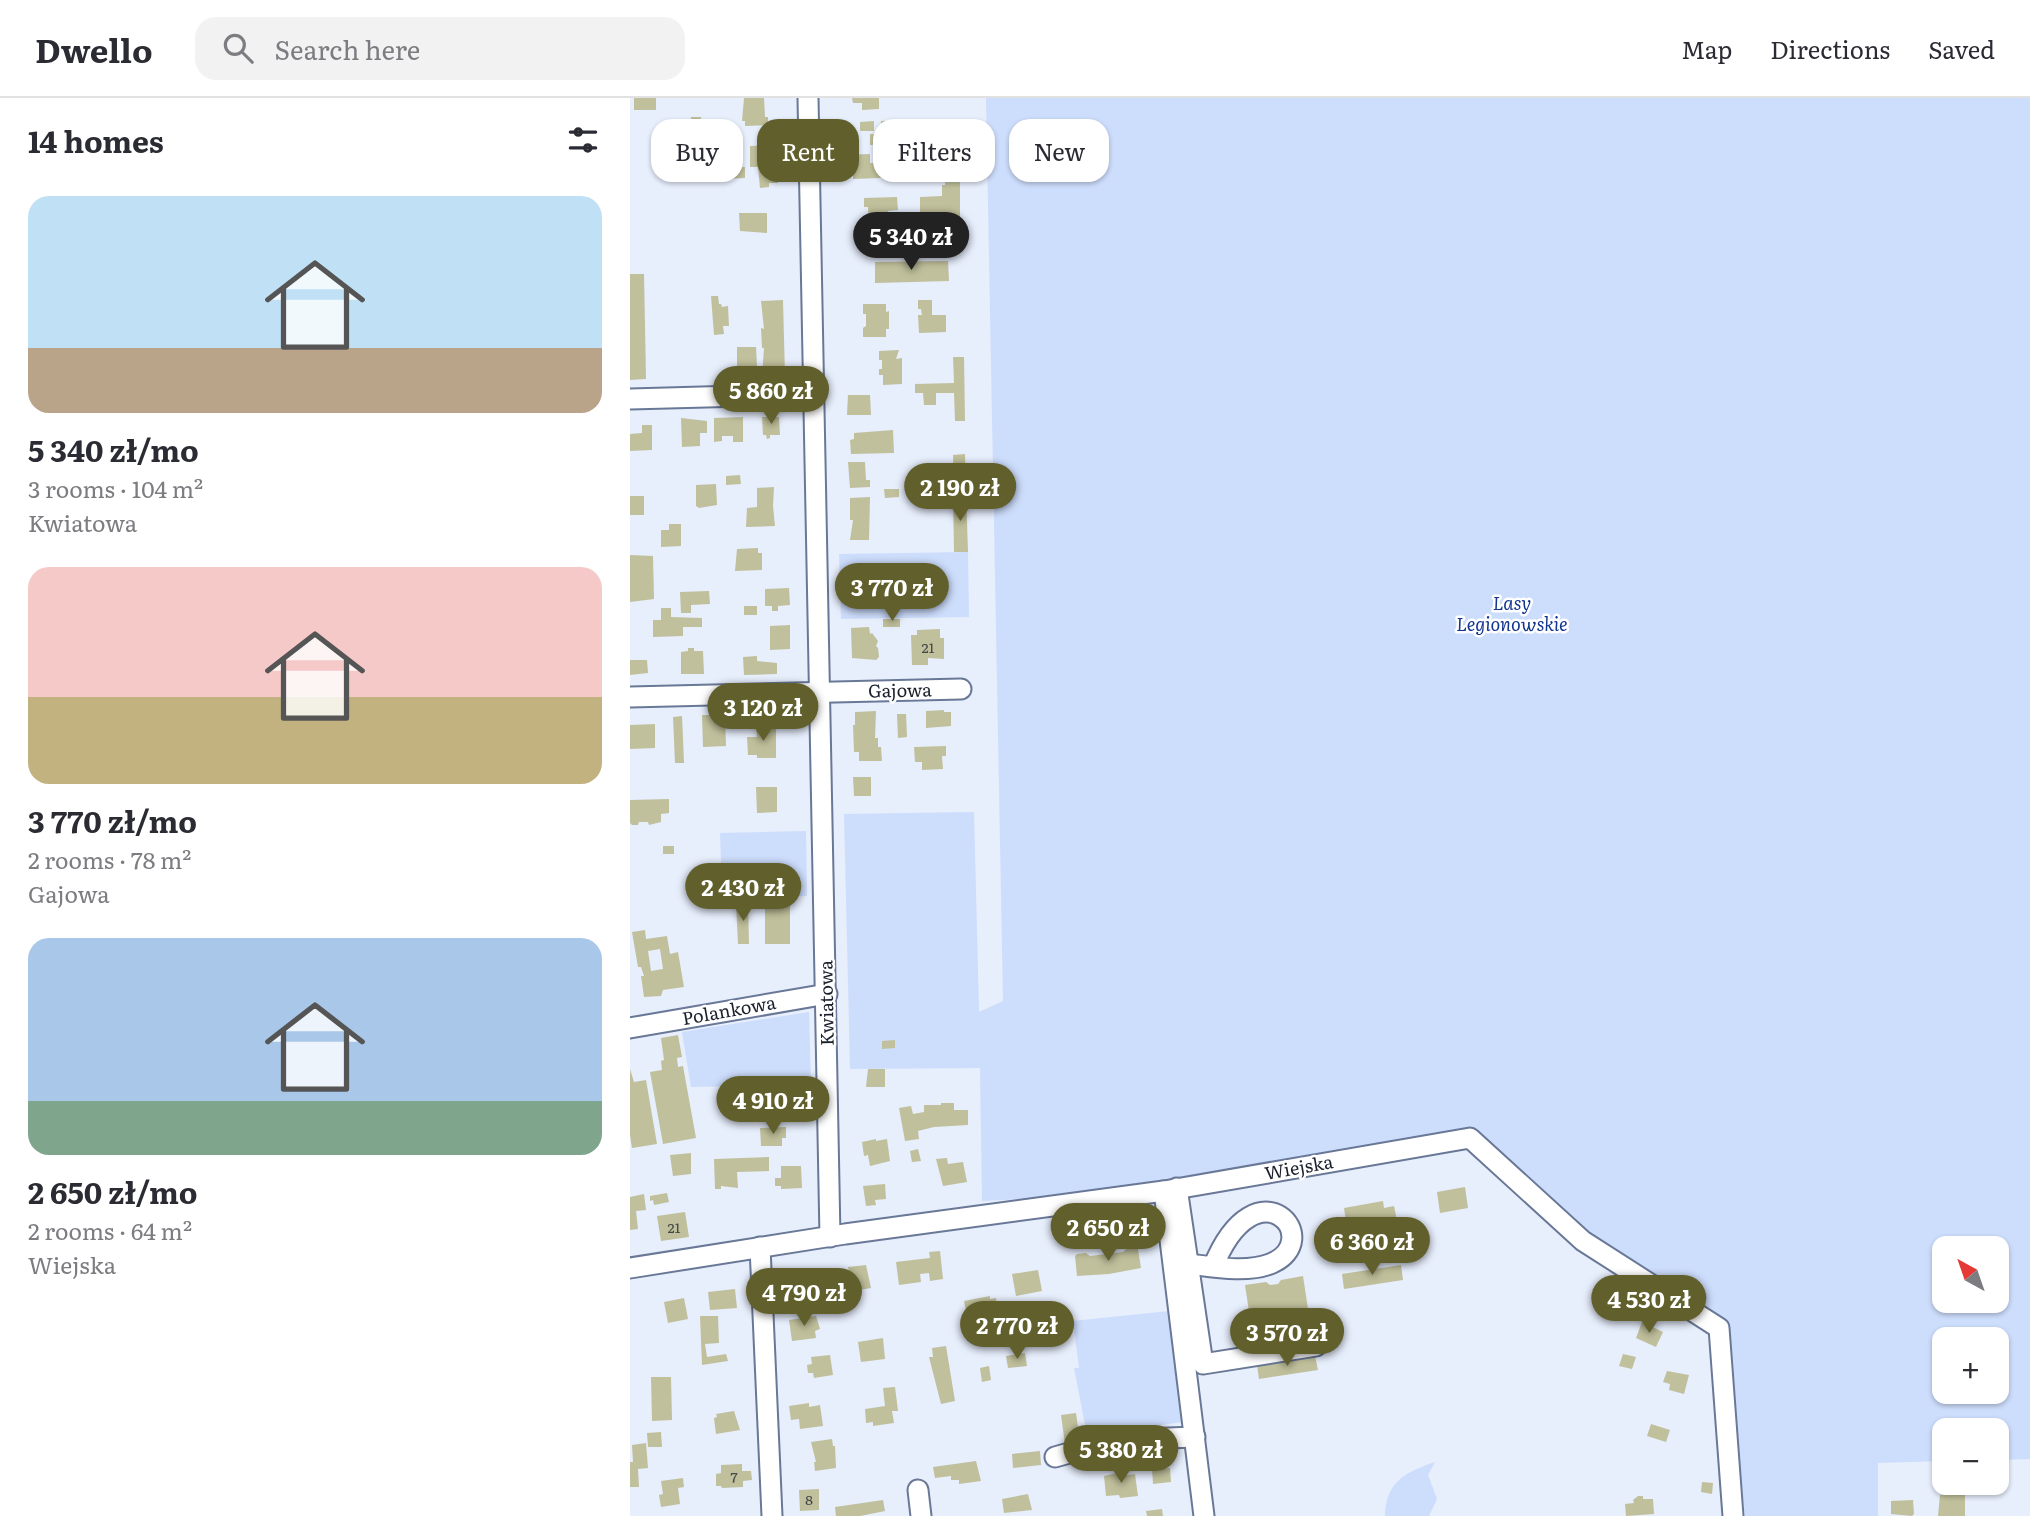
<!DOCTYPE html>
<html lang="en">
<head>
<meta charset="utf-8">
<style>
  body { margin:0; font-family:Literata,serif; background:#f2f2f3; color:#2b2b33; height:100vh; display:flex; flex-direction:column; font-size:26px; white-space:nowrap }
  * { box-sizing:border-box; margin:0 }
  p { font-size:23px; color:#7c7c81 }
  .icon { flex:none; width:38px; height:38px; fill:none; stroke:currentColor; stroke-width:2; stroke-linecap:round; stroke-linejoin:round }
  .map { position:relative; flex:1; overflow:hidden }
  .panel { display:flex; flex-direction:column; background:#fff; width:630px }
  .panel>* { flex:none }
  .hud { position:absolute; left:21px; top:21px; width:665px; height:63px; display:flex; gap:14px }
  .needle { width:46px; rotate:320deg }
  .controls { position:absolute; left:1302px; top:1138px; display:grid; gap:14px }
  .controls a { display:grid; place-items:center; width:77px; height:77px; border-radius:14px; background:#fff; box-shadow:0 2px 5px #0004; font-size:35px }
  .price { position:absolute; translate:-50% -60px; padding:0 16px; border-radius:24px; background:#61602d; color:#fff; font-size:23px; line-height:46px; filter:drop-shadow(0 2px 4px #0008) }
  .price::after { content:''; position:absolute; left:50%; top:42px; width:21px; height:16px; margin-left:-10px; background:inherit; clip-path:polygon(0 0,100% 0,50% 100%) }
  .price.selected { background:#222; color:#fff }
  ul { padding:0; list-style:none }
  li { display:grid; align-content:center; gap:14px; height:371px; padding:0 28px }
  li span { display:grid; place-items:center; height:217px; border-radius:21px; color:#555 }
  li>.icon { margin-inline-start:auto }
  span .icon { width:126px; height:126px; fill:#fffc; stroke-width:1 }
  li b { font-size:30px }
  h2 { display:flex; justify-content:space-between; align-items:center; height:84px; padding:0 28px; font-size:30px }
  .tag { padding:0 24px; border-radius:21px; background:#fff; box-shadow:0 2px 5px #0004; font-size:24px; line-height:63px }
  .tag.selected { background:#61602d; color:#fff }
  header { display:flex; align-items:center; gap:42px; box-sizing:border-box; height:98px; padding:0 35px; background:#fff; border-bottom:2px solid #e1e1e2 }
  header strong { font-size:33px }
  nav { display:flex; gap:38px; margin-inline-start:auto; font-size:24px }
  .search { width:490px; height:63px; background:#f2f2f3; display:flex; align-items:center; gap:18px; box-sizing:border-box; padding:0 24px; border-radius:21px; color:#7c7c81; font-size:26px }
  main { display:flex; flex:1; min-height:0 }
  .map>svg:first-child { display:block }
  .green { fill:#cdddfc; fill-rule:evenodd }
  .building { fill:#c0c09c; fill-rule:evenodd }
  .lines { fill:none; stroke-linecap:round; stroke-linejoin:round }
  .minor-casing { stroke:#697896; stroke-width:23 }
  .minor { stroke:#fff; stroke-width:19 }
  .labels { text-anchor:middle; stroke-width:5; stroke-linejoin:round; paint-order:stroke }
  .number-label { font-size:14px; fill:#444848 }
  .park-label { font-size:18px; font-style:italic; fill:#12368f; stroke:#fff }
  .street-label { font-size:18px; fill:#1a202c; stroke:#fff }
</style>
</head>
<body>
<header>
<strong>Dwello</strong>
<div class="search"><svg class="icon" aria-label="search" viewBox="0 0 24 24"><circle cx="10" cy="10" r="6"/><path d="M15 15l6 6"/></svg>Search here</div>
<nav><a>Map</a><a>Directions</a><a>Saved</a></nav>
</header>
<main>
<section class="panel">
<h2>14 homes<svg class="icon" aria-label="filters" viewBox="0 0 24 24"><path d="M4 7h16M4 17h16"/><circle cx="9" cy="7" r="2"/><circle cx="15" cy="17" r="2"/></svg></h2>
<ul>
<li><span style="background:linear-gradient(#bfe0f5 70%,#b9a48a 0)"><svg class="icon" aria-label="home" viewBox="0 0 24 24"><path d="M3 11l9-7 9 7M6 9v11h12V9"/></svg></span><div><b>5 340 zł/mo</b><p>3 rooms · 104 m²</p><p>Kwiatowa</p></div></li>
<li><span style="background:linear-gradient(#f6c9c9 60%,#c2b280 0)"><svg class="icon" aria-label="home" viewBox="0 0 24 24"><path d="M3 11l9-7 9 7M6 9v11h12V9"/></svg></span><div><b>3 770 zł/mo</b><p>2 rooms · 78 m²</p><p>Gajowa</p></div></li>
<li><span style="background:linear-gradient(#a9c7e8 75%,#7fa58c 0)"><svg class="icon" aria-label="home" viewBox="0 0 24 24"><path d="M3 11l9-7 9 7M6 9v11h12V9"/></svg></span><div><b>2 650 zł/mo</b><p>2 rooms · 64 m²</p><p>Wiejska</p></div></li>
</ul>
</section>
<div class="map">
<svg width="1400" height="1418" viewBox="0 0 1400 1418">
  <rect width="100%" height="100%" fill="#e7eefc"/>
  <g class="green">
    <path d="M356,0H1400V1361L1367,1362V1332H1314V1363L1248,1365V1418H1115L1092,1224L965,1146L860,1047L689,1062L429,1099L352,1103L350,970L220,971L214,716L344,714L349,914L373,903ZM1314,1150H1367V1202H1314ZM1314,1241H1367V1293H1314Z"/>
    <polygon points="338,454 339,519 211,521 209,456"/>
    <polygon points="176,733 177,798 103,800 103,795 92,794 90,735"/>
    <polygon points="179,914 181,987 61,989 52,934"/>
    <polygon points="539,1213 553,1324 457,1337 444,1270 449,1270 443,1223"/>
    <path d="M805,1364L798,1377L807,1401L799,1418H755C756,1383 776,1374 805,1364Z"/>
  </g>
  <g class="building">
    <rect x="4" y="0" width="22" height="12"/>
    <polygon points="114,0 134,0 135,19 138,19 138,27 115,28 115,23 112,23"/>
    <polygon points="222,0 249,0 249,11 232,12 232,5 223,5"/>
    <polygon points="61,19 71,19 71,24 75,24 75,30 71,29 70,33 81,33 81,47 60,46"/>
    <polygon points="281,22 281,33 274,33 274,46 240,47 240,36 251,36 251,23"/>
    <polygon points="318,22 327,22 328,40 318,40"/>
    <polygon points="244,23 244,33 230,33 230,24"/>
    <polygon points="148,47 148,57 146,57 148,59 148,85 139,85 139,89 130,90 128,69 120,69 120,48"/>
    <polygon points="316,54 330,54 330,120 290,120 290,99 312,98 312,87 315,87"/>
    <polygon points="240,56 240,65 250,65 255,69 255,76 250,80 223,81 223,77 214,77 214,57"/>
    <polygon points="115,69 115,80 93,81 93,70"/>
    <polygon points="267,99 268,112 258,113 258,129 268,130 268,141 234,142 234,134 239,134 239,129 238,109 234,109 234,100"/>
    <polygon points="109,115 137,115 137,135 110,133"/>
    <polygon points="318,163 319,183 245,185 245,164"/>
    <polygon points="0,176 14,176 16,281 0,282"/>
    <polygon points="81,198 88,198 89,206 91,206 92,209 98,208 99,228 93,228 94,236 84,237"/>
    <polygon points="153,202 155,278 132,278 134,250 132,250 131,230 134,231 131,203"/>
    <polygon points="288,202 302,202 302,217 316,217 316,234 289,235 288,217 292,217 291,211 288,211"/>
    <polygon points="233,206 256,206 256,214 259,213 259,231 256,231 256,239 233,239 233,230 236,228 236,216 233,216"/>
    <polygon points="107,249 126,249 127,268 107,268"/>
    <polygon points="269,252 266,261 272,260 272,286 253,287 253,277 249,277 249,271 252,271 252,262 249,262 249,253"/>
    <polygon points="323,259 334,259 335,323 325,323 324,295 306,295 306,307 294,307 293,295 285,295 285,286 324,285"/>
    <polygon points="218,297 240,297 241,317 217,317"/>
    <polygon points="113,319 113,344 103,344 103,338 92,338 92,343 84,344 84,320"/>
    <polygon points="132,319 149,319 150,337 140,337 140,340 137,341 136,337 133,337"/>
    <polygon points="51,320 77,323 77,335 70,335 70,348 52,349"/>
    <polygon points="12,327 22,327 22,352 0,353 0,336 12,335"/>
    <polygon points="263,332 264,355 221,356 220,342 224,341 224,335"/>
    <polygon points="335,356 336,389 324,389 323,357"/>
    <polygon points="218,364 235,364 236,382 240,382 240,389 220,390"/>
    <polygon points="110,377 111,386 96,387 96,378"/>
    <polygon points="303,382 322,382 322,388 303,389"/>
    <polygon points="86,386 87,407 69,410 66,408 66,387"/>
    <polygon points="144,389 143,408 145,428 116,429 117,410 127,409 127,390"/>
    <polygon points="254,391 269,391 269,399 255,400"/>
    <polygon points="323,396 336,396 338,454 324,454"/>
    <rect x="0" y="398" width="14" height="19"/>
    <polygon points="240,399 239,442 220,442 223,422 220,422 220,400"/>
    <polygon points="39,426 51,426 51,448 31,449 31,432 39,432"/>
    <polygon points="128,450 128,455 132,455 132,472 105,473 107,451"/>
    <polygon points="0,457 23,458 24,501 0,504"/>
    <polygon points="159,490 160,507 148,508 148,513 142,513 142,508 135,508 135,491"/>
    <polygon points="79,493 80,506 61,507 61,515 51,515 50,494"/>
    <rect x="114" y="508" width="13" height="9"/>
    <polygon points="31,510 41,510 41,519 72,520 72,529 53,529 53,538 23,539 23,522 31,522"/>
    <rect x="253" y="521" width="17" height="8"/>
    <polygon points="160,527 160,551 140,552 140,528"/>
    <polygon points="239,529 240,536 242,535 248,543 246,548 248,550 249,559 246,562 222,560 221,530"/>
    <polygon points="310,531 310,540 314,540 314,561 298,560 298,567 282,567 281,537 287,537 287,532"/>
    <polygon points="58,550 64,550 64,553 73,553 74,576 51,576 51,554 58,553"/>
    <polygon points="127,558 127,563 147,565 147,576 114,577 113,559"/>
    <polygon points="0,562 17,562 18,575 0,577"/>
    <polygon points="314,612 314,614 321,614 321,628 296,630 296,613"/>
    <polygon points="246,613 245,640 248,640 248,649 251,649 252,663 229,663 229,654 224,654 223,627 225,627 225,614"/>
    <polygon points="89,616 95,616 96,648 73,649 72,617 81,617 83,619"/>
    <polygon points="267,616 276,616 277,639 268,640"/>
    <polygon points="52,618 54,665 45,665 43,619"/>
    <polygon points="25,626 25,650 0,651 0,627"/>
    <polygon points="126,628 146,628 146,660 127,660 127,657 118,657 117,639 127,639"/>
    <polygon points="316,648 316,658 312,658 313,671 292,672 292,664 285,664 284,649"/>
    <polygon points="223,679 241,679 241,698 224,698"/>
    <polygon points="126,689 147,689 147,714 127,715"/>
    <polygon points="39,701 39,715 31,716 31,724 19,727 18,724 9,724 8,727 2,727 0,725 0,702"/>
    <rect x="33" y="748" width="11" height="8"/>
    <polygon points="106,805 118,805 119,846 108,846"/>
    <rect x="135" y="805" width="25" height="41"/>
    <path d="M15,832L16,841L37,838L40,856L48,854L54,889L33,892L31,898L14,899L11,878H14L11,869H8L2,834ZM30,851L33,871L21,873L18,853Z"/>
    <polygon points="48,937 52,959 47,960 48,969 53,968 66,1040 33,1046 20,974 32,972 31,963 34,962 31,940"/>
    <polygon points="265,942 265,950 252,951 252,943"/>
    <polygon points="0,971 4,984 16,982 27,1046 2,1050 0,1037"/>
    <polygon points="238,971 255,971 255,989 236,989"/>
    <polygon points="136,993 164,994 165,1012 137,1013"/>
    <polygon points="311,1005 324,1005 324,1012 338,1012 338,1027 304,1029 288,1033 289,1041 275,1043 269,1010 281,1008 283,1016 294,1014 294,1007 311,1007"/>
    <polygon points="156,1029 156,1040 152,1040 152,1048 131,1048 130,1030"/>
    <polygon points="246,1041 246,1043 257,1041 260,1063 240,1068 238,1057 234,1058 232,1044"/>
    <polygon points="288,1051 291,1063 282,1064 280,1053"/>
    <polygon points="61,1055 61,1076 43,1078 40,1057"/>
    <polygon points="139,1059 139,1073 107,1074 108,1090 91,1088 91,1091 85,1091 84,1061"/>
    <polygon points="317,1060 318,1066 333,1064 337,1084 313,1088 306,1061"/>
    <polygon points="151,1068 171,1068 172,1090 151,1091 151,1088 145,1088 145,1080 151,1080"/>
    <polygon points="255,1086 256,1101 245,1102 246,1107 236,1108 233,1088"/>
    <polygon points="835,1089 838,1110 810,1115 807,1094"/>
    <polygon points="37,1095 39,1104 24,1107 23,1102 20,1103 20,1098"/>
    <polygon points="14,1096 16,1112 6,1113 8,1131 0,1132 0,1099"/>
    <polygon points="753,1103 754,1110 764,1108 767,1122 717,1131 714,1110"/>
    <polygon points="55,1114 59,1139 31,1143 27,1118"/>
    <polygon points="506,1149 508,1151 511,1170 479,1176 447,1178 445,1158 447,1156 456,1155 460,1158 493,1154 497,1150"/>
    <polygon points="310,1153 313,1181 300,1183 299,1175 290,1176 291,1184 269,1187 266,1164 300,1160 299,1154"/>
    <polygon points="236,1167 241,1190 223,1193 218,1169"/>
    <polygon points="771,1167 773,1182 714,1191 712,1176"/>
    <polygon points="408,1172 412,1193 386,1198 382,1176"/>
    <polygon points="186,1176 193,1177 196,1192 189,1193 189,1197 174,1200 173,1196 165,1197 162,1189 163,1180"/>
    <polygon points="673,1178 678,1211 652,1215 652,1212 645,1213 645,1216 620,1220 615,1187 636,1184 640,1187 648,1186 651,1182"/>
    <polygon points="105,1191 107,1210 80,1212 78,1194"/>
    <polygon points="360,1198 360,1201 366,1200 369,1218 338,1223 334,1203"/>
    <polygon points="54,1200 58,1221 38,1225 34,1204"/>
    <polygon points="70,1218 88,1218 89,1245 75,1246 77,1259 96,1256 98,1263 72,1267"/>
    <polygon points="186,1218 190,1231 185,1233 186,1240 162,1243 159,1222"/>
    <polygon points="1012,1224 1033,1234 1026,1249 1006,1240"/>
    <polygon points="253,1240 255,1261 231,1264 228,1244"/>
    <polygon points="316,1248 325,1303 311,1306 299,1259 303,1259 302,1250"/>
    <polygon points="395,1255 397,1268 378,1270 376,1258"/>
    <polygon points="993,1256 1006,1259 1002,1271 989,1268"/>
    <polygon points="200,1257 203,1277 184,1280 183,1275 178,1275 177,1267 182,1266 181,1259"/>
    <polygon points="685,1258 688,1272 629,1281 627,1267"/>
    <polygon points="359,1268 361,1282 352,1284 350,1270"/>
    <polygon points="1037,1273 1059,1277 1054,1296 1039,1292 1040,1286 1033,1284"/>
    <polygon points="21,1279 41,1279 42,1322 22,1323"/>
    <polygon points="265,1289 268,1313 262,1313 264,1325 243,1328 243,1324 236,1325 235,1311 255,1308 253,1290"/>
    <polygon points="179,1305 179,1309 190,1307 193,1328 170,1331 169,1321 161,1322 159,1308"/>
    <polygon points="104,1313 110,1332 86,1336 84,1320 87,1319 86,1316"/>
    <polygon points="446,1315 450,1344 435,1346 431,1317"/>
    <polygon points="1021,1326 1040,1332 1036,1344 1017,1338"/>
    <polygon points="31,1334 32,1349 18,1349 17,1335"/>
    <polygon points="202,1341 203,1348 205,1348 206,1370 185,1373 184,1364 186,1364 181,1344"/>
    <polygon points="16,1345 18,1370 8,1371 9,1389 0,1389 0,1364 3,1364 2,1347"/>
    <polygon points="410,1353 411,1367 383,1370 382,1356"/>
    <polygon points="346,1363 351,1383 329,1386 329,1382 321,1382 321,1378 305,1380 303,1369"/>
    <polygon points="112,1366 112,1373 121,1373 122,1382 113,1383 113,1389 92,1390 91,1388 86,1388 86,1376 91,1375 91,1367"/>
    <polygon points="540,1370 541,1384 523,1386 522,1371"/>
    <polygon points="491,1374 491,1378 505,1376 508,1398 490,1400 489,1397 476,1398 474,1378"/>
    <polygon points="53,1380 54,1389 48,1390 50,1406 31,1409 29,1397 33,1396 31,1383"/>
    <polygon points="1072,1384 1083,1385 1082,1396 1071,1394"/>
    <polygon points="189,1391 189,1412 170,1413 169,1392"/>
    <polygon points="398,1396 402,1412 374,1415 372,1401"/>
    <polygon points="1310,1397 1335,1397 1335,1418 1308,1418"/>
    <polygon points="1008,1398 1013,1398 1013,1401 1023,1401 1024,1416 996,1418 995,1406 1004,1405 1003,1402"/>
    <polygon points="253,1402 255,1413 230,1418 206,1418 205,1409"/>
    <polygon points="1283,1402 1284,1416 1282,1418 1261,1416 1261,1403"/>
    <polygon points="532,1411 533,1418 517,1418 516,1413"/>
  </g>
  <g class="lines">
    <g class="minor-casing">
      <g id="minor">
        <polyline points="178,0 200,1139"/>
        <polyline points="0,301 185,296"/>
        <polyline points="0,599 331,591"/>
        <polyline points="0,930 197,896"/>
        <polyline points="547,1090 573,1266 686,1248"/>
        <polyline points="534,1093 574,1418"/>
        <polyline points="130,1149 142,1418"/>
        <path d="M559,1166C584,1169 616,1175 640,1166C698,1143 627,1060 583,1169"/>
        <polyline points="0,1170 215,1136 534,1093 840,1040 953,1143 1089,1230 1103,1418"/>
        <polyline points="425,1359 485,1342 565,1339"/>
        <polyline points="288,1392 291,1418"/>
      </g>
    </g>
    <use href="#minor" class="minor"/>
  </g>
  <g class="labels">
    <g class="number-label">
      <text x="298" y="555">21</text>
      <text x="44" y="1135">21</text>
      <text x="104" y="1384">7</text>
      <text x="179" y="1407">8</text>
    </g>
    <g class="park-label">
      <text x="882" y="512">Lasy<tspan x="882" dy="21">Legionowskie</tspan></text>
    </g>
    <g class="street-label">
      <text transform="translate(270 593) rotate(-1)" y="6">Gajowa</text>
      <text transform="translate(197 905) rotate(-91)" y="6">Kwiatowa</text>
      <text transform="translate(99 913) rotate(-10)" y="6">Polankowa</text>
      <text transform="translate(669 1070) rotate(-10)" y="6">Wiejska</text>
    </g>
  </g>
</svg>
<div class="controls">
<a><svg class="needle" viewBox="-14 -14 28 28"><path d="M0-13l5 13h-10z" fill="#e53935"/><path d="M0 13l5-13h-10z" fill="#7c7c81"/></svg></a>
<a>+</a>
<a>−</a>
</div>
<b class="price selected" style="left:281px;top:174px">5 340 zł</b>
<b class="price" style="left:141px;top:328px">5 860 zł</b>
<b class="price" style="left:330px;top:425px">2 190 zł</b>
<b class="price" style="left:262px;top:525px">3 770 zł</b>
<b class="price" style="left:133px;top:645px">3 120 zł</b>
<b class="price" style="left:113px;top:825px">2 430 zł</b>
<b class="price" style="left:143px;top:1038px">4 910 zł</b>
<b class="price" style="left:478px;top:1165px">2 650 zł</b>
<b class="price" style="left:742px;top:1179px">6 360 zł</b>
<b class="price" style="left:174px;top:1230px">4 790 zł</b>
<b class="price" style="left:1019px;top:1237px">4 530 zł</b>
<b class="price" style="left:387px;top:1263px">2 770 zł</b>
<b class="price" style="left:657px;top:1270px">3 570 zł</b>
<b class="price" style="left:491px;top:1387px">5 380 zł</b>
<div class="hud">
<a class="tag">Buy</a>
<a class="tag selected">Rent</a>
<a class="tag">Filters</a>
<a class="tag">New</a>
</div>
</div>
</main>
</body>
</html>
